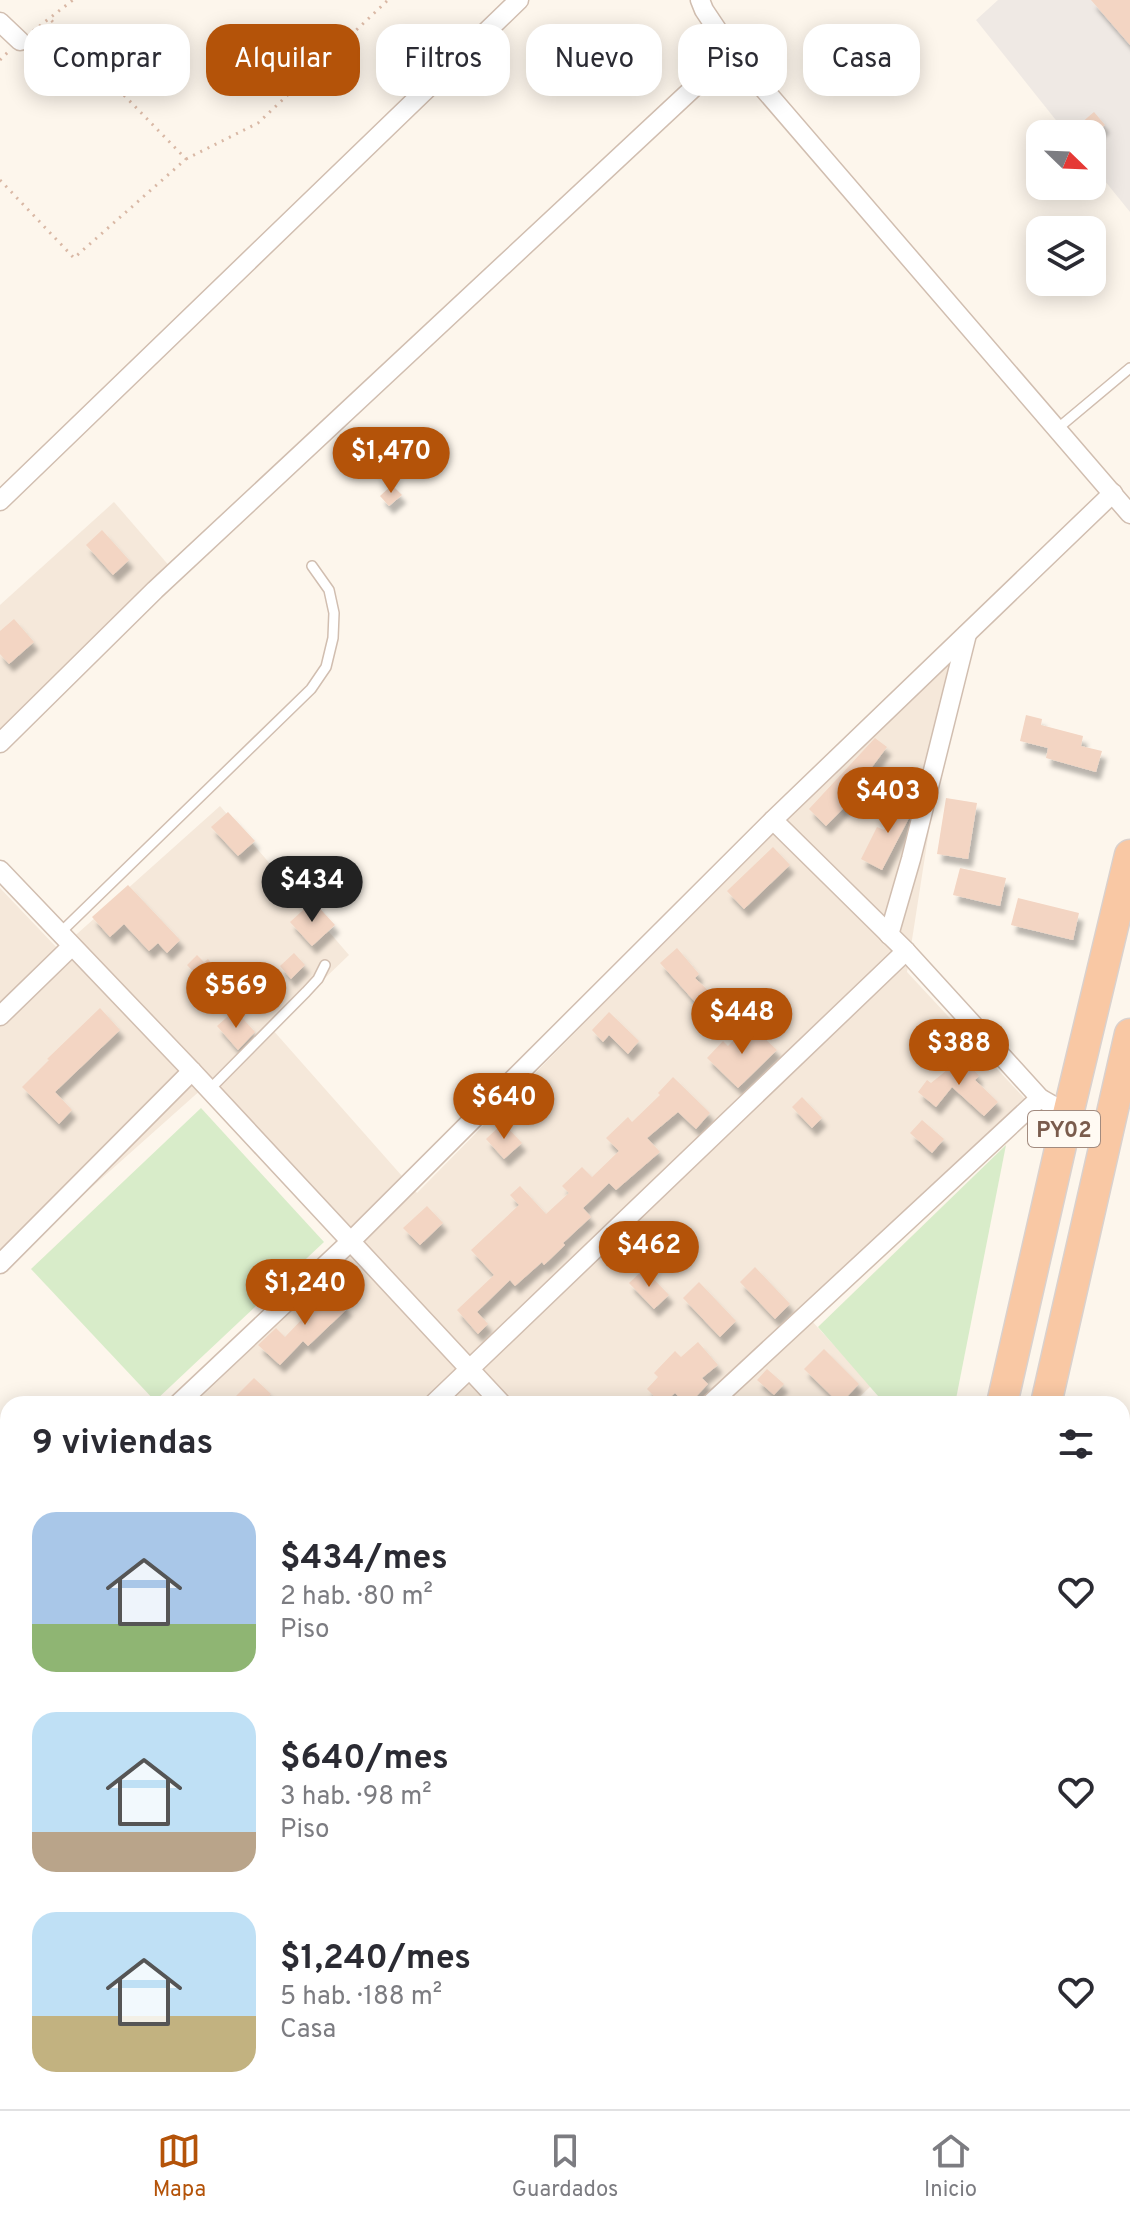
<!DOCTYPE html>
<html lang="es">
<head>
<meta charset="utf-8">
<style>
  body { margin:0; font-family:Overpass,sans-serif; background:#f7f7f7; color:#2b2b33; height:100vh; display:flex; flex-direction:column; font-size:30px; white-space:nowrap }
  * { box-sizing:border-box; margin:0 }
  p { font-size:26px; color:#7c7c81 }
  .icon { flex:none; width:44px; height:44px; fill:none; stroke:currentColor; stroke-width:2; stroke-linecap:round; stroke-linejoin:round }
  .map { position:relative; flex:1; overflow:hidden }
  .side { position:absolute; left:0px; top:1396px; width:1130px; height:714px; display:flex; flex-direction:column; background:#fff; border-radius:24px 24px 0 0; box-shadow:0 4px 20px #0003 }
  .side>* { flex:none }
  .guide { position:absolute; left:24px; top:24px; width:1082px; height:72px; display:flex; gap:16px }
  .needle { width:52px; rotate:113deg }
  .tools { position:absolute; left:1026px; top:120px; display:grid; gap:16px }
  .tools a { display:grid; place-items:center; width:80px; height:80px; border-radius:16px; background:#fff; box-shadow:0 4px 20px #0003; font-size:40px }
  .price { position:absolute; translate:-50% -68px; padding:0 18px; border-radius:28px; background:#b45309; color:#fff; font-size:26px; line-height:52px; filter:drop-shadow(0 2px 4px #0008) }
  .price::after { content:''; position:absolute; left:50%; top:48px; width:24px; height:18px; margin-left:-12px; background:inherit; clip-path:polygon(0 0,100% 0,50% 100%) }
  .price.on { background:#222; color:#fff }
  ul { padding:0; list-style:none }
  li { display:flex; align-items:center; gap:24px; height:200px; padding:0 32px }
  li span { display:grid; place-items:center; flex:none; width:224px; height:160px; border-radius:24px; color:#555 }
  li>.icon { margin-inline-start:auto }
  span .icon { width:96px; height:96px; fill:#fffc; stroke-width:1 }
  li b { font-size:34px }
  h2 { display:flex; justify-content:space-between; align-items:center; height:96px; padding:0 32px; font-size:34px }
  .tag { padding:0 28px; border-radius:24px; background:#fff; box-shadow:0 4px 20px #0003; font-size:28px; line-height:72px }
  .tag.on { background:#b45309; color:#fff }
  .dock { display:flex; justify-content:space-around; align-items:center; height:112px; border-top:2px solid #e1e1e2; background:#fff; font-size:22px; color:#7c7c81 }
  .dock a { display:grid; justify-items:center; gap:4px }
  .dock .on { color:#b45309 }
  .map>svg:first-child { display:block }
  .residential { fill:#f5e8da }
  .industrial { fill:#efe9e4 }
  .green { fill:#d8ecc9 }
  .building { fill:#f3d5c3; filter:url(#shadow) }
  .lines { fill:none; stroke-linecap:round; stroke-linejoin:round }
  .service-casing { stroke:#d1beb0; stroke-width:12 }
  .minor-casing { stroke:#d1beb0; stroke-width:21 }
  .trunk-casing { stroke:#dad1cd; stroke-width:33 }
  .path { stroke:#d9b8a5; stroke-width:3; stroke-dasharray:2 6; stroke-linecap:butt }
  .service { stroke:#fff; stroke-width:9 }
  .minor { stroke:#fff; stroke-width:18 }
  .trunk { stroke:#f9c8a4; stroke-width:30 }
  .labels { text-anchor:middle; stroke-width:6; stroke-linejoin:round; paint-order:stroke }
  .shield { fill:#fffaf3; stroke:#a28b7f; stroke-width:2 }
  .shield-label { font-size:22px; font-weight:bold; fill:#7a5c4d }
</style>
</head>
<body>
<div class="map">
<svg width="1130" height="2109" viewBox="0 0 1130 2109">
  <defs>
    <filter id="shadow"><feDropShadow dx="4.5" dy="8" stdDeviation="2" flood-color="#0004"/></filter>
  </defs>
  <rect width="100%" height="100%" fill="#fdf6ec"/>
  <g class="residential">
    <polygon points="114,502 171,568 0,734 0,605"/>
    <polygon points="958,644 907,972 1026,1100 801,1309 871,1386 852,1404 194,1404 364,1241 212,1080 0,1269 0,888 59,950 220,806 349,955 272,1029 417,1193"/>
    <polygon points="8,1583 8,1763 0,1755 0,1590"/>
    <polygon points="1130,2059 1130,2109 904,2109 905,2102 1122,2102 1122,2067"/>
  </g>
  <polygon class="industrial" points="998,0 1130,0 1130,212 1092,165 1092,134 1067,134 976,20"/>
  <g class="green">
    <polygon points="201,1108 324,1242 155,1401 31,1269"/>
    <polygon points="1006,1145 955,1404 885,1404 818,1327"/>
  </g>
  <g class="building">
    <polygon points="1091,0 1130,0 1130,45"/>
    <polygon points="1094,112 1105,125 1095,134 1068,134"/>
    <polygon points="392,485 402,495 389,506 380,496"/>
    <polygon points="102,530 129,560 113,575 86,545"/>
    <polygon points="14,619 34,642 9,664 0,654 0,631"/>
    <polygon points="1026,715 1042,719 1041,725 1083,736 1081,746 1102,751 1096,772 1046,758 1048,748 1020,741"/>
    <polygon points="875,738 887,747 872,767 878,773 826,826 809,809"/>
    <polygon points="899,797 913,803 909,818 882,870 861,859 877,827 884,830"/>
    <polygon points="946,798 977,803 968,859 937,854"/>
    <polygon points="228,812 255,841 238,856 211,827"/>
    <polygon points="773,847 790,865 744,909 727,891"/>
    <polygon points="960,868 1006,878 1000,906 953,895"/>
    <polygon points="128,885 180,940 167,953 158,943 149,951 124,924 110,937 92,917"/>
    <polygon points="1018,898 1079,913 1073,940 1011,925"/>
    <polygon points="313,901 335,925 312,946 290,922"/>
    <polygon points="677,948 699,974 695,978 716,998 700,1015 691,1006 695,1002 660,963"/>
    <polygon points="294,953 305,965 291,979 280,966"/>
    <polygon points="197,955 204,962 208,959 220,973 207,986 187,965"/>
    <polygon points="100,1008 120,1030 55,1092 72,1110 59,1124 22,1087 49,1060 47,1059"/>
    <polygon points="235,1010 255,1032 238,1050 217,1026"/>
    <polygon points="609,1012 639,1041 628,1054 609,1035 603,1042 592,1030"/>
    <polygon points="749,1024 777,1050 738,1088 707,1058 723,1041 728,1046"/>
    <polygon points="963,1057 979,1076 975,1080 998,1102 984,1116 952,1087 936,1107 918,1092 927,1080 931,1083"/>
    <polygon points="673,1077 710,1113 696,1129 678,1112 647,1138 660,1152 616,1190 609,1183 583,1208 591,1217 563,1243 565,1245 544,1265 542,1262 515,1286 510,1280 477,1312 488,1324 478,1334 457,1310 494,1275 471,1250 519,1205 510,1195 520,1186 546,1214 569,1193 562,1186 582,1167 592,1177 619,1151 606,1138 628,1117 632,1122 660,1095 658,1093"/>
    <polygon points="802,1097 822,1118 812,1128 792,1107"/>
    <polygon points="922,1120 944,1139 932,1153 910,1133"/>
    <polygon points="503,1123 522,1143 504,1159 486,1139"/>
    <polygon points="427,1206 443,1223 420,1245 403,1228"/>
    <polygon points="755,1267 790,1304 775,1319 740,1282"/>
    <polygon points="644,1269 669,1295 654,1309 629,1283"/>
    <polygon points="699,1282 736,1321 720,1337 683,1298"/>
    <polygon points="328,1287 348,1308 308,1346 303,1341 280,1365 258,1345 276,1328 285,1337 306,1315 303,1312"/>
    <polygon points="698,1342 718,1365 702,1378 708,1384 689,1404 686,1404 675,1393 662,1404 647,1389 658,1377 654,1373 675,1351 681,1357"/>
    <polygon points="824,1349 859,1384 840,1404 804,1369"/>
    <polygon points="767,1369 784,1384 774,1395 757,1380"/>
    <polygon points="254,1378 271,1394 261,1404 244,1404 236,1396"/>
  </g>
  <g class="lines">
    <g class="service-casing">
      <g id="service">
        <polyline points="1057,429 1130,368"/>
        <polyline points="60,933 311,689 326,667 333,638 334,613 329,590 312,566"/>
        <polyline points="209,1090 306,992 318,979 325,965"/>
      </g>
    </g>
    <g class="minor-casing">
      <g id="minor">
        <polyline points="700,0 704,10 732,52 1130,514"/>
        <polyline points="0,22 20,41"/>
        <polyline points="0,501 519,0"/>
        <polyline points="0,743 155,590 732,52"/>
        <polyline points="773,820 1113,493"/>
        <polyline points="0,870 192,1071 502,1404"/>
        <polyline points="889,935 911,859 967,634"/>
        <polyline points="0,1016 72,946"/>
        <polyline points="0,1264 192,1071"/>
        <polyline points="178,1404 350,1242 773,820 906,951 1040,1098 1068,1114"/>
        <polyline points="433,1404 906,951"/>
        <polyline points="710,1404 1040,1098"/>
        <polyline points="0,1571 8,1564"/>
        <polyline points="0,1803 8,1796"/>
        <polyline points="1122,2078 1130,2087"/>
        <polyline points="238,2109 246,2102"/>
        <polyline points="781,2109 783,2102"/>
        <polyline points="881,2109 883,2102"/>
        <polyline points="1112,2109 1114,2102"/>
      </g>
    </g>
    <g class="trunk-casing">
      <g id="trunk">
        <polyline points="1002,1404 1068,1114 1130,855"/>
        <polyline points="1046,1404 1130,1034"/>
        <polyline points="801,2109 804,2102"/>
        <polyline points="859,2109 861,2102"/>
      </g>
    </g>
    <g class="path">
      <polyline points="33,31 73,0"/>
      <polyline points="0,60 9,51"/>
      <polyline points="186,159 258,123 388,0"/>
      <polyline points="0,180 74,258 186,159 49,18"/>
    </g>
    <use href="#service" class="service"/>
    <use href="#minor" class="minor"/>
    <use href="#trunk" class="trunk"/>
  </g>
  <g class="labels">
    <rect class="shield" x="1028" y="1111" width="72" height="36" rx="6"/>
    <g class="shield-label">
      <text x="1064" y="1137">PY02</text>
    </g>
  </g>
</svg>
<div class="tools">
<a><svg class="needle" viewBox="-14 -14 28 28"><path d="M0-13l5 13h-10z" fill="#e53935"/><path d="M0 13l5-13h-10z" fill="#7c7c81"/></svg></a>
<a><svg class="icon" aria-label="layers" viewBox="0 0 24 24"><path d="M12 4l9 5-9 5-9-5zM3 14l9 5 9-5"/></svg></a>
</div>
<b class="price" style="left:391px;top:495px">$1,470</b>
<b class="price" style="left:888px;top:835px">$403</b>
<b class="price on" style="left:312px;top:924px">$434</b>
<b class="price" style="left:236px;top:1030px">$569</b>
<b class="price" style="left:742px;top:1056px">$448</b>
<b class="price" style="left:959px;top:1087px">$388</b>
<b class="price" style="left:504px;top:1141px">$640</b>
<b class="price" style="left:649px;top:1289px">$462</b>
<b class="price" style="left:305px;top:1327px">$1,240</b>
<div class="guide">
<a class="tag">Comprar</a>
<a class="tag on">Alquilar</a>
<a class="tag">Filtros</a>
<a class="tag">Nuevo</a>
<a class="tag">Piso</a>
<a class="tag">Casa</a>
</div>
<section class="side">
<h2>9 viviendas<svg class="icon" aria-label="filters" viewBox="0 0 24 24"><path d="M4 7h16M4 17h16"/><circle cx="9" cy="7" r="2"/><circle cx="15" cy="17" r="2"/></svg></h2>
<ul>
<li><span style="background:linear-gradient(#a9c7e8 70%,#8fb573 0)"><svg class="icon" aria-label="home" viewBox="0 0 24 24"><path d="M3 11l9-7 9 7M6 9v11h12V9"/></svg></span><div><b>$434/mes</b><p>2 hab. · 80 m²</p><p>Piso</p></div><svg class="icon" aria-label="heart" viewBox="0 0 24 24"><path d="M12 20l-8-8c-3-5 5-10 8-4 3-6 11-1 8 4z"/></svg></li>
<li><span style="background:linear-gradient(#bfe0f5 75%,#b9a48a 0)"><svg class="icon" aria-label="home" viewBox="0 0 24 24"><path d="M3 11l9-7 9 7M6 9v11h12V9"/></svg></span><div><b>$640/mes</b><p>3 hab. · 98 m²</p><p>Piso</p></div><svg class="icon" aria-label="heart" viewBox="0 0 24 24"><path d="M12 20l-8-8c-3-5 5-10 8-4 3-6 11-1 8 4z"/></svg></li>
<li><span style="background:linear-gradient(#bfe0f5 65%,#c2b280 0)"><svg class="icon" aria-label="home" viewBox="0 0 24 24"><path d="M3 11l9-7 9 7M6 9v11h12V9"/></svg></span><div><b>$1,240/mes</b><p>5 hab. · 188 m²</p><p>Casa</p></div><svg class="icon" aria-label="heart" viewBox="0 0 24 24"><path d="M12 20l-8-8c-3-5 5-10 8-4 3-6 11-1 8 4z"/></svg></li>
</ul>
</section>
</div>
<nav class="dock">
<a class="on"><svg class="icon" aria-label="map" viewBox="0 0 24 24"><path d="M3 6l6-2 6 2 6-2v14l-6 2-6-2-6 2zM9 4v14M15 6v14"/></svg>Mapa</a>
<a><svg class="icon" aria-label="saved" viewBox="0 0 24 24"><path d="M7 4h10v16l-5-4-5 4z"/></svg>Guardados</a>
<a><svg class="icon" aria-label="home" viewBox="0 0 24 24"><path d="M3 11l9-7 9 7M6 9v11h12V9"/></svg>Inicio</a>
</nav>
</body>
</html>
